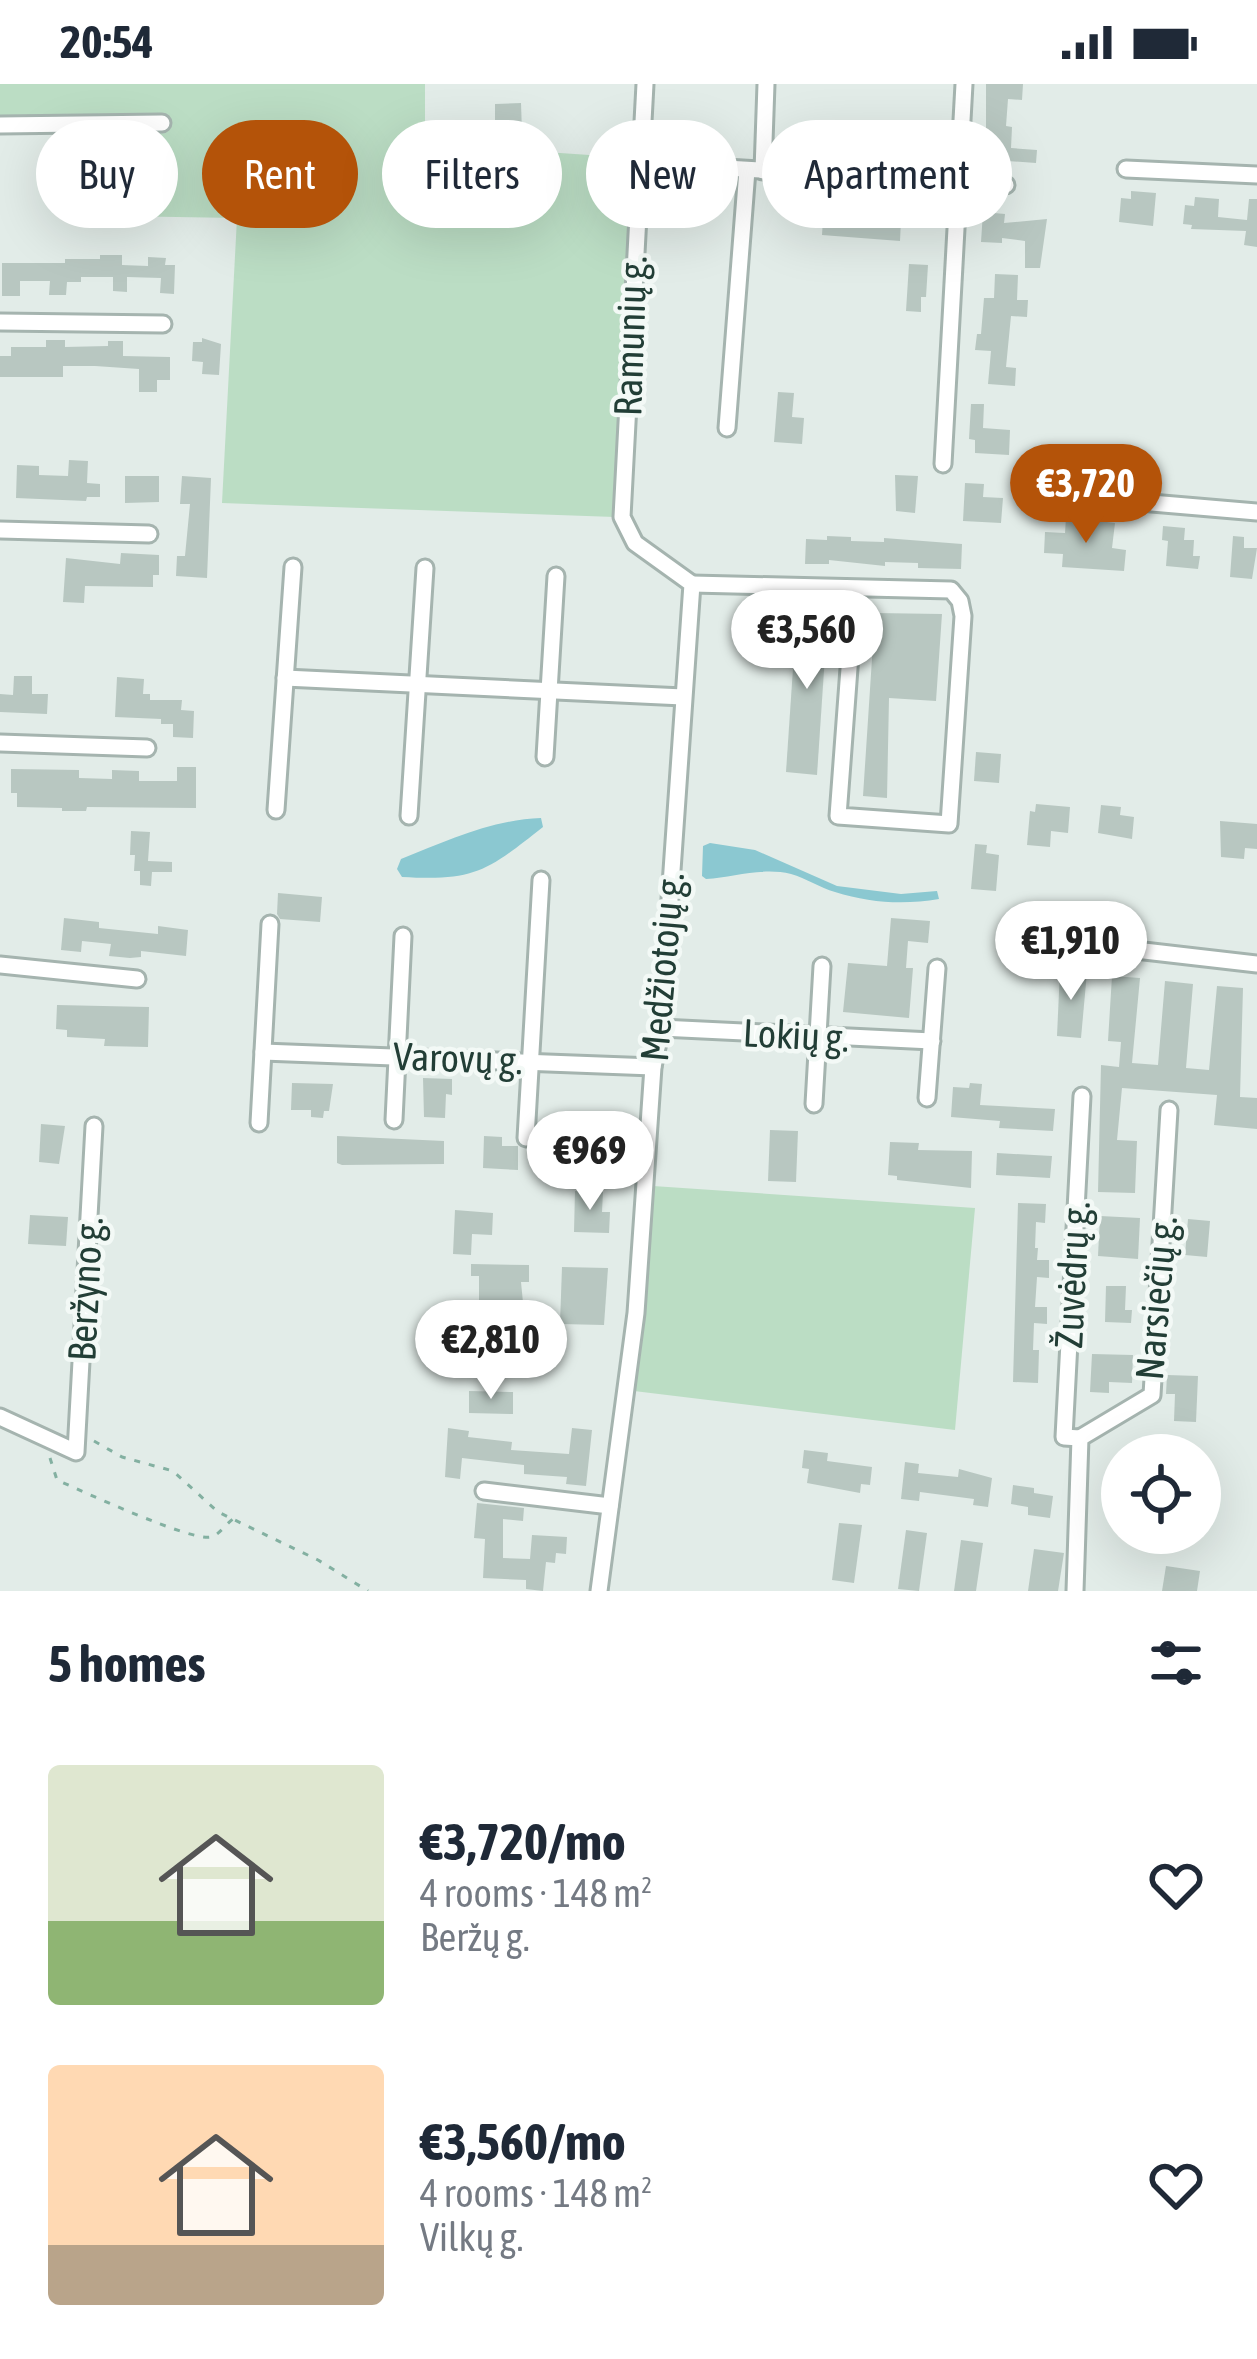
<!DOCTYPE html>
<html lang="en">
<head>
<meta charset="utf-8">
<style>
  body { margin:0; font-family:"Asap Condensed",sans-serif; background:#f2f2f3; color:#1f2937; height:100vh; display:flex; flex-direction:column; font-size:45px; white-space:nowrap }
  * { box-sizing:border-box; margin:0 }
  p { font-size:39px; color:#747a83 }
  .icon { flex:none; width:66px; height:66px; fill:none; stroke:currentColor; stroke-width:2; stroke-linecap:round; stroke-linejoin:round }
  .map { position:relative; height:1507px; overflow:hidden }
  .side { display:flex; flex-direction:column; background:#fff; flex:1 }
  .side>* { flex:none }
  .guide { position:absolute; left:36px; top:36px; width:1185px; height:108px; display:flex; gap:24px }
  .buttons { position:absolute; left:1101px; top:1350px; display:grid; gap:24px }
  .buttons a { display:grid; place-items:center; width:120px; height:120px; border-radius:50%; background:#fff; box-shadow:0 12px 48px #0002; font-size:60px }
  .price { position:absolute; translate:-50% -102px; padding:0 27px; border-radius:42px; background:#fff; color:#222; font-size:39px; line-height:78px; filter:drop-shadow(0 3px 6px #0008) }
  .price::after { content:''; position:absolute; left:50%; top:72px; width:36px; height:27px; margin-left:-18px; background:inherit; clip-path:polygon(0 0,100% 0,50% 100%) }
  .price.selected { background:#b45309; color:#fff }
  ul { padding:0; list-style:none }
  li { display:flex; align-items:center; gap:36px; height:300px; padding:0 48px }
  li span { display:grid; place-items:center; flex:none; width:336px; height:240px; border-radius:12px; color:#555 }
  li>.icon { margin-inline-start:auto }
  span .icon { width:144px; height:144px; fill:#fffc; stroke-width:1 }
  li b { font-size:51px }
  h2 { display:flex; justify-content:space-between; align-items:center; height:144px; padding:0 48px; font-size:51px }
  .pill { padding:0 42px; border-radius:54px; background:#fff; box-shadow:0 12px 48px #0002; font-size:42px; line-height:108px }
  .pill.selected { background:#b45309; color:#fff }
  .status { display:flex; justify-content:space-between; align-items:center; height:84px; padding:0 60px; background:#fff; direction:ltr }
  .status svg { height:33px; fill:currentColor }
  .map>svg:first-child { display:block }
  .green { fill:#bbddc4 }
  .water { fill:#8bc8d1 }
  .building { fill:#b8c7c1 }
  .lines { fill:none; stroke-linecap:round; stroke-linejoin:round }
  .minor-casing { stroke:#a5b4af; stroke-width:21 }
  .path { stroke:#83b0a1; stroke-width:3; stroke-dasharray:6 9; stroke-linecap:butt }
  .minor { stroke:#fff; stroke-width:15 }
  .labels { text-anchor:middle; stroke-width:9; stroke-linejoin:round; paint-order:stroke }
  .street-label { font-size:39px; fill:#223e36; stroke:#f3f9f6 }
</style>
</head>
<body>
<div class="status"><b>20:54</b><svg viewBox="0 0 49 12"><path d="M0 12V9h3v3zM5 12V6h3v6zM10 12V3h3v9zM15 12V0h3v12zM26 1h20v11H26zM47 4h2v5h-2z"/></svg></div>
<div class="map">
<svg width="1257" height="1507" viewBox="0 0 1257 1507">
  <rect width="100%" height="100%" fill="#e2ece8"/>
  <g class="green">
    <polygon points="0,0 425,0 425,60 634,74 615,433 222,419 237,134 55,131 55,32 0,32"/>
    <polygon points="653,1102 975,1124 955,1346 634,1307"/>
  </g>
  <g class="water">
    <path d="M541,734L543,743C486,788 475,797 402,793L397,785L401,775C447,757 491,736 541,734Z"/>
    <path d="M710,759L755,766L837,802L901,810L937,807L939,815C904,821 870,819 835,808C820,804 806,794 791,790C763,783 734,793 706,795L702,792L703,762Z"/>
  </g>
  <g class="building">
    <polygon points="986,0 1023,0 1022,16 1008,15 1006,42 1012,43 1011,64 1037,66 1036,79 993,76 994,70 986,70"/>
    <polygon points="521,19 522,48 495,49 495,20"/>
    <polygon points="879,41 904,42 903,66 862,64 864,43"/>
    <polygon points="811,42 839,44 838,69 804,66 805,50 810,51"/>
    <polygon points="1131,107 1156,109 1153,142 1119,138 1121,114 1131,115"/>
    <polygon points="1195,113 1219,115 1218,133 1247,136 1249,115 1257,115 1257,163 1244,161 1246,147 1191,145 1192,141 1183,140 1185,121 1194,122"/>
    <polygon points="835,118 874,121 874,129 890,130 889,136 901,136 900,157 822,151 823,135 804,134 805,121 835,123"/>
    <polygon points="983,128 1005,130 1004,139 1047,135 1040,184 1025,184 1025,157 1002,154 1002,159 981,158"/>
    <polygon points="100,171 122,171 122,181 148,182 148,173 166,174 165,181 175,181 174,210 160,209 161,194 127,193 127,208 113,207 113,193 81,193 81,198 67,198 66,211 49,211 50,197 20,197 20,212 2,212 2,179 65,179 65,175 100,175"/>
    <polygon points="909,180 928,181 926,213 921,213 921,228 906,227"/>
    <polygon points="995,190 1018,191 1017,216 1028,216 1027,233 1011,232 1006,283 1016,284 1015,302 988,300 991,267 975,266 977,250 981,250 984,214 994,214"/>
    <polygon points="202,254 221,260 219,291 202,290 203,278 192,277 193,258 202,258"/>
    <polygon points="46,256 65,256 65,263 108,262 108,257 123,257 123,272 170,273 170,296 157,296 157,308 139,308 139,285 95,282 63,282 63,293 0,293 0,272 11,272 11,263 46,263"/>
    <polygon points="778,308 794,309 792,333 804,334 802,360 774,358"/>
    <polygon points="971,320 984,320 983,344 1010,346 1009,371 975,369 975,356 969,355"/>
    <polygon points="69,376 88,377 87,399 100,400 100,413 87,413 86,417 16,414 17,381 39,382 39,391 68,392"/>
    <polygon points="895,391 918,392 915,429 896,427"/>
    <polygon points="125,392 159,392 159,418 125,419"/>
    <polygon points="182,392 211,394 207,494 176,492 177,472 185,472 190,420 180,420"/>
    <polygon points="965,399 984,400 983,413 1003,414 1001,439 963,437"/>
    <polygon points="1066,433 1115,439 1112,464 1126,466 1124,487 1062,483 1063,470 1044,469 1045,448 1065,449"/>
    <polygon points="1163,442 1185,444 1184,456 1194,456 1193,472 1200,472 1198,485 1166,482 1168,457 1162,456"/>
    <polygon points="827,452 851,453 851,457 884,458 884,454 962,460 961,485 918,484 918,479 885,478 885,482 829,476 829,480 805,480 806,455 827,456"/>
    <polygon points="1233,452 1244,453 1244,464 1257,464 1252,495 1230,493"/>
    <polygon points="121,469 159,471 159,491 153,491 153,503 85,502 84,519 63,518 66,474 120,480"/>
    <polygon points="797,525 828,527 817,691 786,688"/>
    <polygon points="875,529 942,530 936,617 889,614 887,714 863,712"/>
    <polygon points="14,592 32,592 32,610 48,610 47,630 0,628 0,610 13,611"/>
    <polygon points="117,593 144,595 143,610 150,610 150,616 182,616 181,626 194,627 193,654 173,653 173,640 161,640 161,635 115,633"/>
    <polygon points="976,668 1001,670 999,699 974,697"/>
    <polygon points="177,683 196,683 196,724 87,723 86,727 62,727 62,724 17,723 17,709 11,709 11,685 79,686 79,694 112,695 112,686 139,687 139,697 177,697"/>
    <polygon points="1036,720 1070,723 1068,749 1051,747 1050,763 1027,761 1030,727 1035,728"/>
    <polygon points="1101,721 1121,723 1120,731 1134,733 1132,755 1098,749"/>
    <polygon points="1220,737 1257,740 1257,765 1245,764 1244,775 1221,773"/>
    <polygon points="131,747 150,748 148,777 172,778 172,788 152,788 151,802 140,801 140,787 134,787 135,771 130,771"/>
    <polygon points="975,760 987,761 986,769 999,771 996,807 971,805"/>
    <polygon points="278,809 322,813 320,838 280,835 277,830"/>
    <polygon points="64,834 99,838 99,844 158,850 158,842 188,846 186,872 141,867 141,873 130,874 109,872 111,860 82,857 81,868 61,866"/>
    <polygon points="891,834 930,837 928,859 908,857 906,884 913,884 909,934 843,928 848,879 887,882"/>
    <polygon points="1060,886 1087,888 1081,954 1057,952"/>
    <polygon points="1112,892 1140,894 1132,979 1158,981 1165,897 1193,900 1186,984 1209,986 1217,902 1243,904 1240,1013 1257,1014 1257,1045 1214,1041 1217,1011 1122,1004 1117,1056 1137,1057 1135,1109 1098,1108 1101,981 1119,983 1121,958 1108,957"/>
    <polygon points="57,921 149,923 148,963 104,962 105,955 67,953 67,946 56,945"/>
    <polygon points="423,994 452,995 452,1011 446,1010 445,1034 424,1033"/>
    <polygon points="292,999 333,1000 329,1027 324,1027 323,1034 311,1033 311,1026 291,1026"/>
    <polygon points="970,999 982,1000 980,1021 1055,1025 1053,1047 999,1044 1000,1037 951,1033 953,1003 969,1004"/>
    <polygon points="41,1040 65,1042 59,1080 39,1078"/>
    <polygon points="770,1046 798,1047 796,1098 768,1097"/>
    <polygon points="337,1052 444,1057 444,1080 342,1081 337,1079"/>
    <polygon points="484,1052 502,1053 502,1062 518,1062 518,1086 483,1084"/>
    <polygon points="890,1058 919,1059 918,1066 972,1067 971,1104 897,1096 897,1092 888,1091"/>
    <polygon points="997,1069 1052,1072 1050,1094 996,1091"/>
    <polygon points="575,1107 603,1108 602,1128 610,1128 609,1149 574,1148"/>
    <polygon points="1018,1119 1046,1120 1045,1139 1036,1138 1035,1164 1038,1164 1037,1176 1049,1176 1049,1194 1037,1193 1035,1223 1047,1223 1047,1240 1034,1239 1033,1266 1039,1266 1038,1299 1013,1298"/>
    <polygon points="455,1126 493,1129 492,1151 472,1150 471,1171 453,1170"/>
    <polygon points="30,1131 68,1133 66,1162 28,1160"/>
    <polygon points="1100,1132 1140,1134 1138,1175 1098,1172"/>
    <polygon points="1188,1135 1210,1137 1207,1173 1185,1171"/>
    <polygon points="471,1180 529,1181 529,1198 521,1198 525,1239 479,1237 479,1192 471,1192"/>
    <polygon points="562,1183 608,1184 604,1241 560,1240"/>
    <polygon points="1106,1202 1126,1202 1125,1226 1132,1226 1131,1239 1105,1238"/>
    <polygon points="1092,1270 1133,1271 1132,1299 1109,1298 1109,1309 1090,1308"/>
    <polygon points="1167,1291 1198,1292 1196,1338 1174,1337 1175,1310 1166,1310"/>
    <polygon points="469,1307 513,1308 513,1330 469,1329"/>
    <polygon points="448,1344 469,1347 468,1353 512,1358 511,1366 569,1370 572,1344 592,1346 586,1402 566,1400 567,1393 524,1390 524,1381 462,1374 460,1395 445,1393"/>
    <polygon points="804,1366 828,1369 827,1377 872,1383 870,1401 861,1400 860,1409 807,1399 809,1385 802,1384"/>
    <polygon points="905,1378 919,1380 918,1389 958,1393 959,1385 992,1394 988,1423 973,1421 974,1415 920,1408 919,1417 901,1415"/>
    <polygon points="1013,1401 1034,1404 1034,1409 1053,1412 1050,1434 1028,1431 1028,1423 1011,1420"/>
    <polygon points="477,1419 524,1424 523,1437 503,1435 503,1474 530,1475 532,1451 567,1453 566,1470 556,1469 555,1479 546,1478 543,1507 526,1505 526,1496 483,1494 485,1455 474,1454"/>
    <polygon points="839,1439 862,1441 854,1499 832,1496"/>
    <polygon points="906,1446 927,1449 919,1507 898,1505"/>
    <polygon points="961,1456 983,1459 976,1507 954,1507"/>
    <polygon points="1034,1465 1064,1469 1058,1507 1028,1507"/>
    <polygon points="1166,1482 1200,1487 1197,1507 1162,1507"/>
  </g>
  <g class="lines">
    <g class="minor-casing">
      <g id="minor">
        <polyline points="0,41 162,39"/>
        <polyline points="642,75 676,81 1006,101"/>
        <polyline points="1126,85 1257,91"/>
        <polyline points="763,87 766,0"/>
        <polyline points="0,238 163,240"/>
        <polyline points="727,344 747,86"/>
        <polyline points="943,380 964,0"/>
        <polyline points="1081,413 1257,428"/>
        <polyline points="0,446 149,450"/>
        <polyline points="692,500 951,506 960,517 963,532 949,740 838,732 855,504"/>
        <polyline points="285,594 683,613"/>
        <polyline points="0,659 147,664"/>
        <polyline points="545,673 556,492"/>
        <polyline points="276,726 293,483"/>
        <polyline points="409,732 425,484"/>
        <polyline points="1023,853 1257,880"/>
        <polyline points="0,881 137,895"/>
        <polyline points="661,944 932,957"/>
        <polyline points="263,968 653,983"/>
        <polyline points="927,1014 937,884"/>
        <polyline points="814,1020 822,882"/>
        <polyline points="394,1036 403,852"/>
        <polyline points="259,1039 270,840"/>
        <polyline points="526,1054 541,796"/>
        <polyline points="0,1333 76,1368 94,1042"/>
        <polyline points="1080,1354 1064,1353 1082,1012"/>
        <polyline points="484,1407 610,1422"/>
        <polyline points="599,1507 636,1229 653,983 661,944 692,500 635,459 622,433 645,0"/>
        <polyline points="1075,1507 1080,1354 1152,1311 1169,1026"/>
      </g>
    </g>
    <g class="path">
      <polyline points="94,1357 122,1373 173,1387 218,1428 318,1476 368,1507"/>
      <path d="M50,1374L57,1396C82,1407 192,1458 211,1453C219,1451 226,1440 233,1435"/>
    </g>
    <use href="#minor" class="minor"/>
  </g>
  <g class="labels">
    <g class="street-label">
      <text transform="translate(630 252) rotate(-88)" y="14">Ramunių g.</text>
      <text transform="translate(662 883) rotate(-85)" y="14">Medžiotojų g.</text>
      <text transform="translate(796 951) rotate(3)" y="14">Lokių g.</text>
      <text transform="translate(458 974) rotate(2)" y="14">Varovų g.</text>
      <text transform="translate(1072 1191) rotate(-87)" y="14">Žuvėdrų g.</text>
      <text transform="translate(85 1205) rotate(-87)" y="14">Beržyno g.</text>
      <text transform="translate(1156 1214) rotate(-85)" y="14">Narsiečių g.</text>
    </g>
  </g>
</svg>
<div class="buttons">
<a><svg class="icon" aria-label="locate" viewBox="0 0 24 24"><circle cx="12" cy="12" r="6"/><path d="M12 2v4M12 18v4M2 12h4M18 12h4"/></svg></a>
</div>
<b class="price selected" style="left:1086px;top:462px">€3,720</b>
<b class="price" style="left:807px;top:608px">€3,560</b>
<b class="price" style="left:1071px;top:919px">€1,910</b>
<b class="price" style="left:590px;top:1129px">€969</b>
<b class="price" style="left:491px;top:1318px">€2,810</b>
<div class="guide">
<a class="pill">Buy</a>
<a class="pill selected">Rent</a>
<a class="pill">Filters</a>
<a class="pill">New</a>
<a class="pill">Apartment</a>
</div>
</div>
<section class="side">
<h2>5 homes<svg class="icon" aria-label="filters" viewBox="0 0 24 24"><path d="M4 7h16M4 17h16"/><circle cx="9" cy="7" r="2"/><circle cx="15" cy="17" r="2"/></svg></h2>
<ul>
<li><span style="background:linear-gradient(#dfe7d0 65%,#8fb573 0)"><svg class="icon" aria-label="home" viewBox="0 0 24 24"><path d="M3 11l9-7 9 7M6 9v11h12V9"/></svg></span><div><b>€3,720/mo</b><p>4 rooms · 148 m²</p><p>Beržų g.</p></div><svg class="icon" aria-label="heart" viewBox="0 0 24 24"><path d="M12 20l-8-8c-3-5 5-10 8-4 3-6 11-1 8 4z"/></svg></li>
<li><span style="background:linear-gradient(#ffd9b3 75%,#b9a48a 0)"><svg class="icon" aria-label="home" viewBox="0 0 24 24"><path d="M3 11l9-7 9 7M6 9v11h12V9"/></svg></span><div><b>€3,560/mo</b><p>4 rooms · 148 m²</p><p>Vilkų g.</p></div><svg class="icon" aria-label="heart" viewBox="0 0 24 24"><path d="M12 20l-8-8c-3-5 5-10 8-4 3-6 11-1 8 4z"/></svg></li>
</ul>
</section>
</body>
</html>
